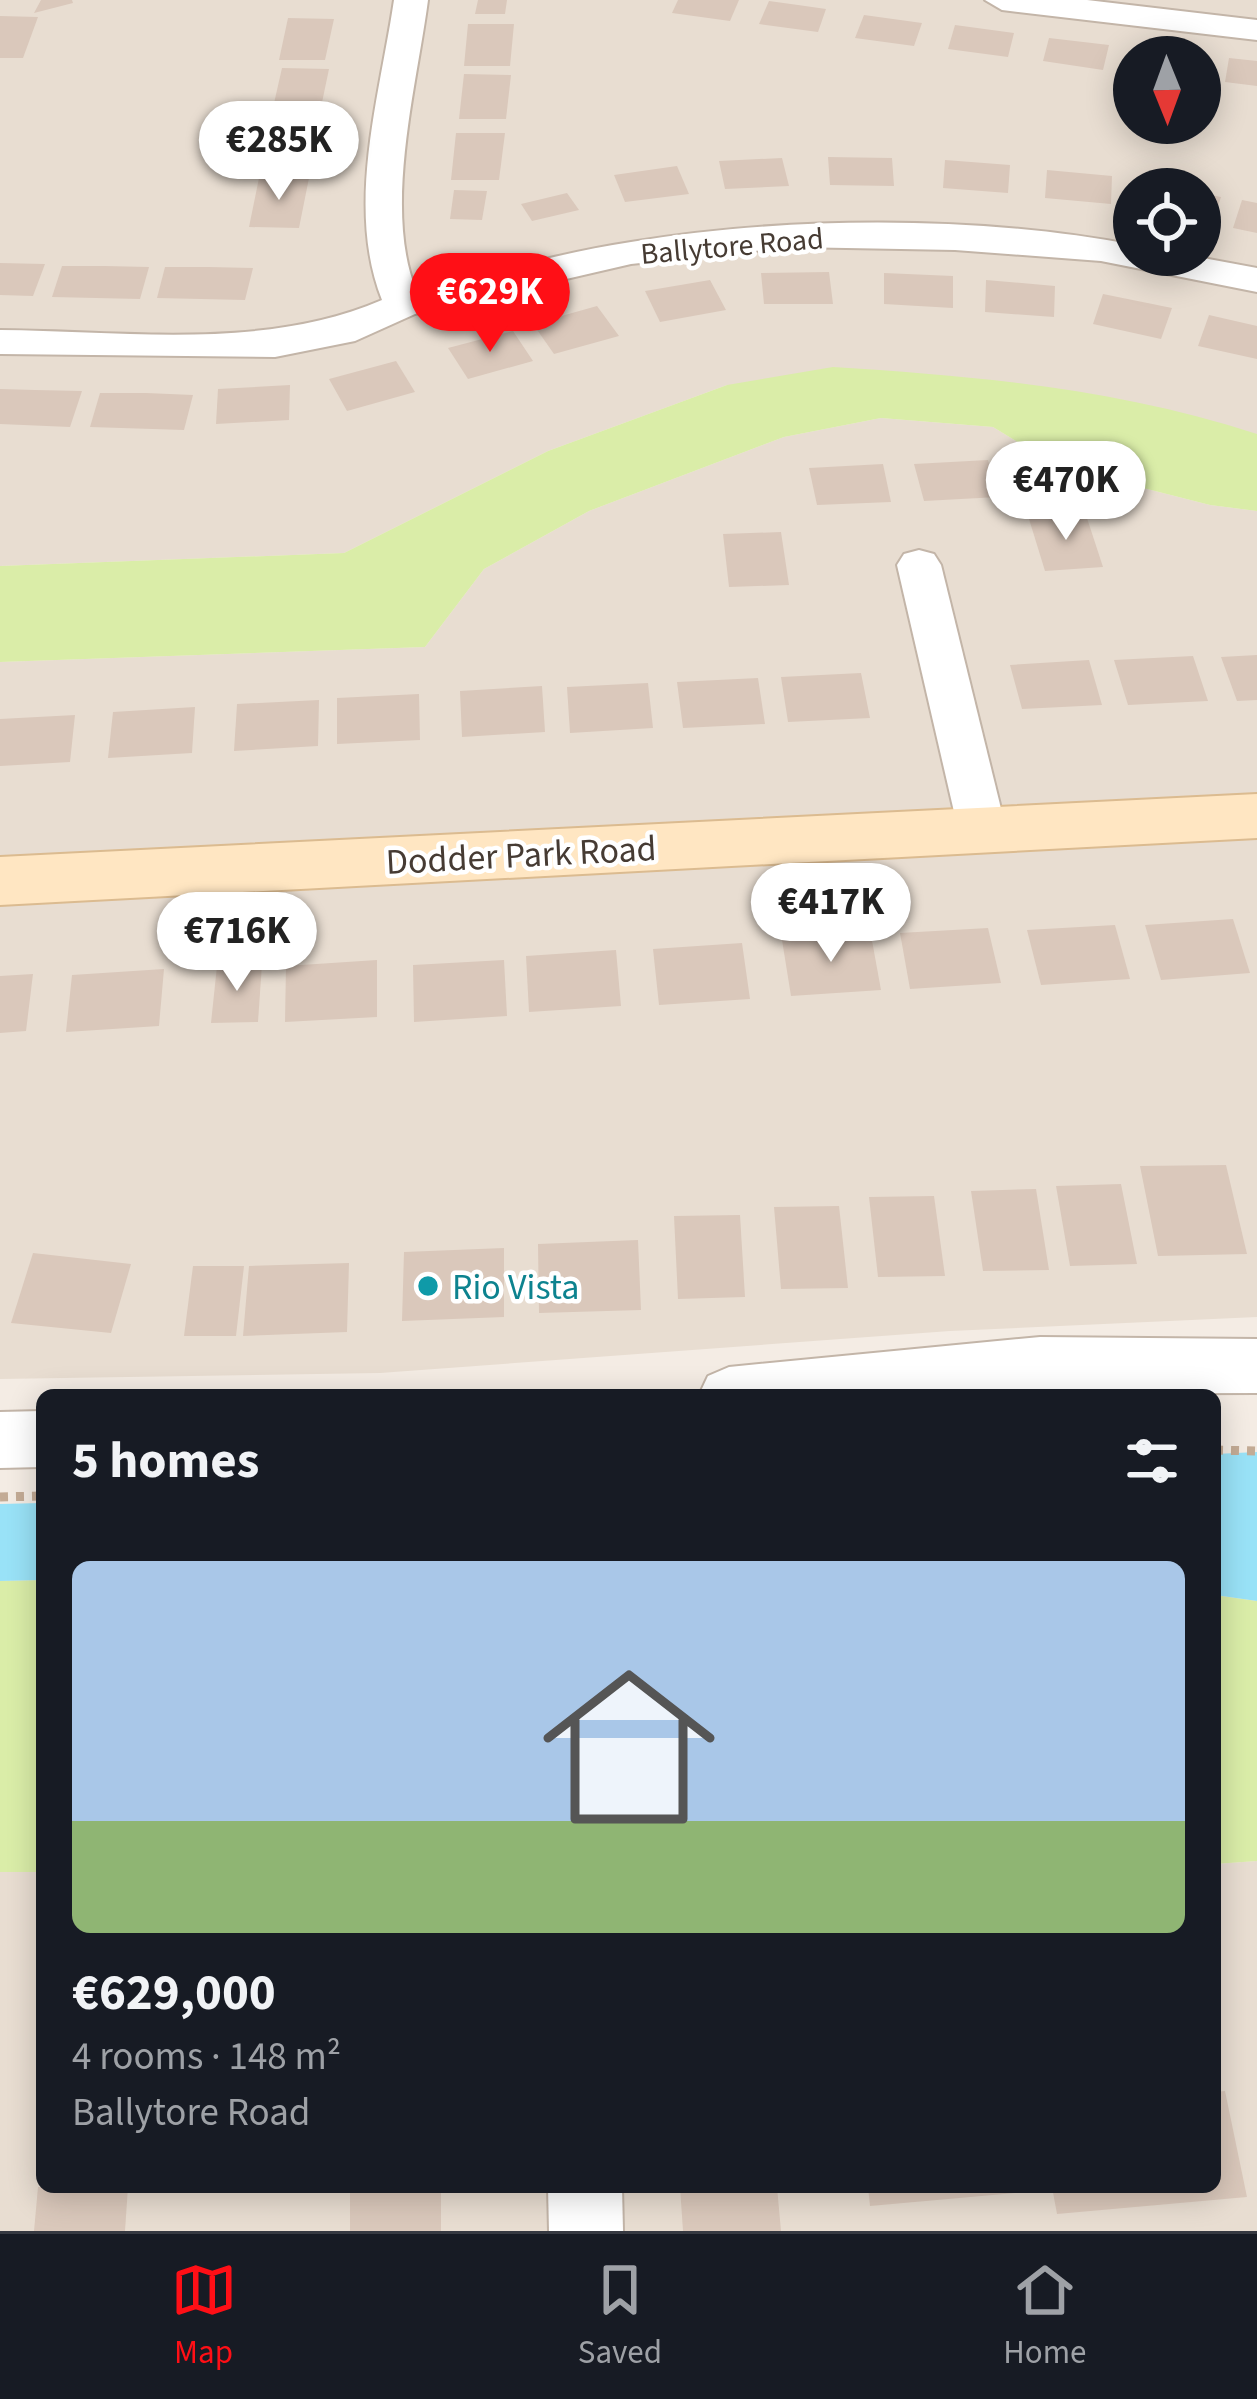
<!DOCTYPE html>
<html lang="en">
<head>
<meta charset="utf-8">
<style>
  body { margin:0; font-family:"Source Sans 3",sans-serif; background:#242831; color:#f1f3f6; height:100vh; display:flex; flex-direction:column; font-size:45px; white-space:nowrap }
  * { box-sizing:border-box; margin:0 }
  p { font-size:39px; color:#9ea1a6 }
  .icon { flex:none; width:66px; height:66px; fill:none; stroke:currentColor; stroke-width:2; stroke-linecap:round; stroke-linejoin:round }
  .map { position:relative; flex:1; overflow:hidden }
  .details { position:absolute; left:36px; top:1389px; width:1185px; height:804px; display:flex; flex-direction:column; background:#171b24; border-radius:18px; box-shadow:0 6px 30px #0003 }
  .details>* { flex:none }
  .needle { width:78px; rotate:179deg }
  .controls { position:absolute; left:1113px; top:36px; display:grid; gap:24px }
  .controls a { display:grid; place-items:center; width:108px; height:108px; border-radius:50%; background:#171b24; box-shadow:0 6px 30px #0003; font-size:60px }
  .price { position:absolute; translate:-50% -102px; padding:0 27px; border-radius:42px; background:#fff; color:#222; font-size:39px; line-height:78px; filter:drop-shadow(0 3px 6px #0008) }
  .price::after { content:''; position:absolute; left:50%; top:72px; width:36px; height:27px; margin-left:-18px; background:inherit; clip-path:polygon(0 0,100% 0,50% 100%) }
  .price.on { background:#ff0f16; color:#fff }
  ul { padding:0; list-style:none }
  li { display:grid; align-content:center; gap:24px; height:636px; padding:0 36px }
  li span { display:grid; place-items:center; height:372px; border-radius:18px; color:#555 }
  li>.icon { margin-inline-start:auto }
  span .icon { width:216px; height:216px; fill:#fffc; stroke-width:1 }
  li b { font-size:51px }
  h2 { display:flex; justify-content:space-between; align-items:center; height:144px; padding:0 36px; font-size:51px }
  .tab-bar { display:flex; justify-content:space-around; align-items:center; height:168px; border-top:3px solid #363941; background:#171b24; font-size:33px; color:#9ea1a6 }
  .tab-bar a { display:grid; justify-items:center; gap:6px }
  .tab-bar .on { color:#ff0f16 }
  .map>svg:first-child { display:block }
  .residential { fill:#e8ddd1; fill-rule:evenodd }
  .green { fill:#daeda8 }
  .water { fill:#99e2f7 }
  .building { fill:#dac8bb }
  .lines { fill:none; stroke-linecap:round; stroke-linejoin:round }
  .street-casing { stroke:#c3b5a8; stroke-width:4 }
  .secondary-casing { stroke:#dbbb90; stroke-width:4 }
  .path { stroke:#c3ab95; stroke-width:9; stroke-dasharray:8 8; stroke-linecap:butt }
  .street { fill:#fff; fill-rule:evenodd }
  .secondary { fill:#ffe6c2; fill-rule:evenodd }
  .culture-dot { fill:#0f9aa8; stroke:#fff; stroke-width:4.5 }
  .labels { text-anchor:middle; stroke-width:9; stroke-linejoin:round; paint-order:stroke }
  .far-street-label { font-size:30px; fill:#463b33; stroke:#fff }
  .street-label { font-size:36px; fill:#463b33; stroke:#fff }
  .culture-label { font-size:36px; fill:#0d838f; stroke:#fff; text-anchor:start }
</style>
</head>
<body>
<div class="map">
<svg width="1257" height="2231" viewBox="0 0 1257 2231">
  <rect width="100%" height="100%" fill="#f4ece4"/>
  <g class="residential">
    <path d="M0,0H1257V435L727,385L548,451L344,553L0,566ZM1134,57H1200V123H1134ZM1134,189H1200V255H1134Z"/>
    <polygon points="881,418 993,427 1057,466 1210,505 1257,511 1257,1317 950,1331 380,1373 0,1379 0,662 425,647 484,569 589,511 784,437"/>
    <polygon points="1257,1861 1257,2231 0,2231 0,1872 42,1872 42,2187 1215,2187 1215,1864"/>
  </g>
  <g class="green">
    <path d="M833,367C978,376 1119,389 1257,434V511L1210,505L1057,466L993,427L881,418L784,437L589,511L484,569L425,647L0,662V566L344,553L548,451L727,385Z"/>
    <polygon points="42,1580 42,1872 0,1872 0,1581"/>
    <polygon points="1215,1595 1257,1601 1257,1861 1215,1864"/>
  </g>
  <g class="water">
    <polygon points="1257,1452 1257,1601 1215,1595 1215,1454"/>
    <polygon points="42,1503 42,1580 0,1581 0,1504"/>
  </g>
  <g class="building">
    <polygon points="41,0 72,0 73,3 34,13"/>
    <polygon points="478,0 507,0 505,14 475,14"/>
    <polygon points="678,0 739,0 730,21 672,13"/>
    <polygon points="769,1 798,5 826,9 818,32 759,24"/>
    <polygon points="864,15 922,23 914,46 855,38"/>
    <polygon points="0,16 38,17 23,58 0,58"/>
    <polygon points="288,18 334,19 325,60 279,60"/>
    <polygon points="468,24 514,24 510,66 464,66"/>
    <polygon points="955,25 1014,33 1008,57 948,49"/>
    <polygon points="1049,38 1109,45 1103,70 1043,61"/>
    <polygon points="1132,49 1182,54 1181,57 1134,57 1134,73 1127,72"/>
    <polygon points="1229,58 1257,61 1257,86 1225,82"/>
    <polygon points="282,68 329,69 320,112 272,112"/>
    <polygon points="464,74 511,75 506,119 459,119"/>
    <polygon points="273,122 322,122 312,169 264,169"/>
    <polygon points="456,133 505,133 499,180 451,180"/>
    <polygon points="828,157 892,158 894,186 830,185"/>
    <polygon points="782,158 789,186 725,189 719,161"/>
    <polygon points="945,160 1010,165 1008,193 943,188"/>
    <polygon points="677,166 689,194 625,202 614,175"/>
    <polygon points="1047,170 1112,176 1111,204 1045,198"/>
    <polygon points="259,178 309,178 299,228 249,227"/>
    <polygon points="454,190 487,191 482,220 450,219"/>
    <polygon points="567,193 579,210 532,221 521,204"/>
    <polygon points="1200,193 1221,197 1212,224 1200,222"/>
    <polygon points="1242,200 1257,203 1257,233 1233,228"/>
    <polygon points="0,263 45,264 33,296 0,295"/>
    <polygon points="62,266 105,266 149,267 140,299 52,297"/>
    <polygon points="165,267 209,267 253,268 245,300 157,298"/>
    <polygon points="829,272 833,304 764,304 761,273"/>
    <polygon points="884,273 953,276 953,308 884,304"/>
    <polygon points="710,280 726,310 660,322 645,291"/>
    <polygon points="986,280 1055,286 1054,317 985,312"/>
    <polygon points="1103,294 1172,308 1161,339 1093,324"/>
    <polygon points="597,306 619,336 554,354 533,324"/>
    <polygon points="1209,315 1257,326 1257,359 1198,346"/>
    <polygon points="513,331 533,361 468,379 448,348"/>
    <polygon points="396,361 415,392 347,411 329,379"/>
    <polygon points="290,385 289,420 216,424 218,389"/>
    <polygon points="0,389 35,390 82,391 70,427 0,424"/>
    <polygon points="100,393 146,393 193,395 184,430 90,427"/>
    <polygon points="988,460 998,497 924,501 914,464"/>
    <polygon points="883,464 891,502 817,505 809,468"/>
    <polygon points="1086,515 1103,567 1045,571 1029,519"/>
    <polygon points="781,532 789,585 729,587 723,534"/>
    <polygon points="1257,655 1257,700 1237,701 1221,657"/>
    <polygon points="1193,656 1208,701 1128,705 1114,660"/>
    <polygon points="1089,660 1102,705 1022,709 1010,665"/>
    <polygon points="861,673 870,718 788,722 781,677"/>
    <polygon points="758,678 765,724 683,728 677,682"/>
    <polygon points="648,683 653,728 570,733 567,687"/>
    <polygon points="542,686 545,732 462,737 460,691"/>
    <polygon points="419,694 420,740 337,744 337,698"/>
    <polygon points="319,700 318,746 234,751 237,704"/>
    <polygon points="195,707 192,753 108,758 113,712"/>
    <polygon points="75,715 70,762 0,766 0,719"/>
    <polygon points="1233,919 1250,973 1161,980 1145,925"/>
    <polygon points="1115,925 1130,979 1041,985 1027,930"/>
    <polygon points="988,928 1001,983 910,989 900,933"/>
    <polygon points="871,935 881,990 791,996 782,940"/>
    <polygon points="742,943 750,999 659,1005 653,949"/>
    <polygon points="616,950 621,1006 529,1012 526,956"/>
    <polygon points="377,960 377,1017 285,1022 286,966"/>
    <polygon points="504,960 507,1016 414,1022 413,965"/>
    <polygon points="262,964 258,1022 211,1023 217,966"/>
    <polygon points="164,969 159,1026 66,1032 72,975"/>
    <polygon points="33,974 26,1031 0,1033 0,976"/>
    <polygon points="1226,1165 1247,1254 1158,1256 1140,1166"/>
    <polygon points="1121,1184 1137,1264 1070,1266 1056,1186"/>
    <polygon points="1036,1189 1049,1270 983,1271 971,1191"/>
    <polygon points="934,1196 945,1276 878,1277 869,1197"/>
    <polygon points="839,1206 848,1288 781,1289 774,1207"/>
    <polygon points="740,1215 745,1297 678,1299 674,1216"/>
    <polygon points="638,1240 641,1310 539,1313 538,1244"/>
    <polygon points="504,1248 504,1317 402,1321 404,1252"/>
    <polygon points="33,1253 131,1264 111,1333 11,1323"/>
    <polygon points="349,1263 347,1332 243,1336 249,1266"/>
    <polygon points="193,1266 244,1266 236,1336 184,1336"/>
    <polygon points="1225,2091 1247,2197 1057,2214 1052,2187 1215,2187 1215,2092"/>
    <polygon points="38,2187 128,2187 125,2231 34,2231"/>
    <rect x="350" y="2187" width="91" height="44"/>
    <polygon points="680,2187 777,2187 781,2231 683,2231"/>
    <polygon points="868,2187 1050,2187 1050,2190 870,2206"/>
  </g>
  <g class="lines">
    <g class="street-casing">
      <g id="street">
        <path d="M394,0H428C417,85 383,209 416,290C488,274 559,253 631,242C787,216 978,215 1134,245V255H1187L1257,268V292L1101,261L955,250L792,247L631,264L415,314L355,341L275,357L0,354V330C127,331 263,351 382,300C345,207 380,95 394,0Z"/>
        <polygon points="985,0 1087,0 1257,20 1257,40 1002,10"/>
        <polygon points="919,550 934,554 941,565 1006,829 999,842 982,848 965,842 958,829 897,565 904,554"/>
        <polygon points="1040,1337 1257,1339 1257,1393 699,1395 708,1376 729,1367"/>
        <polygon points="42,1411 42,1467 0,1468 0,1412"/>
        <polygon points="548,2187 622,2187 623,2231 549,2231"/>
      </g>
    </g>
    <g class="secondary-casing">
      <polygon id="secondary" points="1257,794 1257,838 0,905 0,857"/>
    </g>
    <g class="path">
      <polyline points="1215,1450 1257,1451"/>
      <polyline points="0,1497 42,1496"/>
    </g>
    <use href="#street" class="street"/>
    <use href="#secondary" class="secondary"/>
  </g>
  <circle class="culture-dot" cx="428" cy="1286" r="12"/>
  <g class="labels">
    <g class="far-street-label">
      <text transform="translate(732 246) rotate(-5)" y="10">Ballytore Road</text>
    </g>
    <g class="street-label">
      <text transform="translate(521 854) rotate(-3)" y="13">Dodder Park Road</text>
    </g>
    <g class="culture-label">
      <text x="452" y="1299">Rio Vista</text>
    </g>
  </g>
</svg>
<div class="controls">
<a><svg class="needle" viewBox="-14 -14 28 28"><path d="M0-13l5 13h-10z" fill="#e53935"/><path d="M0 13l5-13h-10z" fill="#9ea1a6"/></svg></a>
<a><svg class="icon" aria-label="locate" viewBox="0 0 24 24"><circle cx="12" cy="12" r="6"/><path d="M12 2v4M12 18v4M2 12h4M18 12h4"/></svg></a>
</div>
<b class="price" style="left:279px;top:203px">€285K</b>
<b class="price on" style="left:490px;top:355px">€629K</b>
<b class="price" style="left:1066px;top:543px">€470K</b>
<b class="price" style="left:831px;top:965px">€417K</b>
<b class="price" style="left:237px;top:994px">€716K</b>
<section class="details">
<h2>5 homes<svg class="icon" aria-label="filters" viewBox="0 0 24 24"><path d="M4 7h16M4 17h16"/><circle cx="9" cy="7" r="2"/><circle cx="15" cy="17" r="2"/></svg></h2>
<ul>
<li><span style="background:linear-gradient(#a9c7e8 70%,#8fb573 0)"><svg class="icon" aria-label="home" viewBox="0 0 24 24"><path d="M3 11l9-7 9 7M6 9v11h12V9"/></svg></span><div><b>€629,000</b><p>4 rooms · 148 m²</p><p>Ballytore Road</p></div></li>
</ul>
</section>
</div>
<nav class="tab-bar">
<a class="on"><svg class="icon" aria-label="map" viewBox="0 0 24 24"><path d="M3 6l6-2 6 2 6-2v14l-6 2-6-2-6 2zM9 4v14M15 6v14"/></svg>Map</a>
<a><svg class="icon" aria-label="saved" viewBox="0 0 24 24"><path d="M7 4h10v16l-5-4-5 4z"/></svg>Saved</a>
<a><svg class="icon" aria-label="home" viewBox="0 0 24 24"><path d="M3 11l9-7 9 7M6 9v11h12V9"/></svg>Home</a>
</nav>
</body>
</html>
